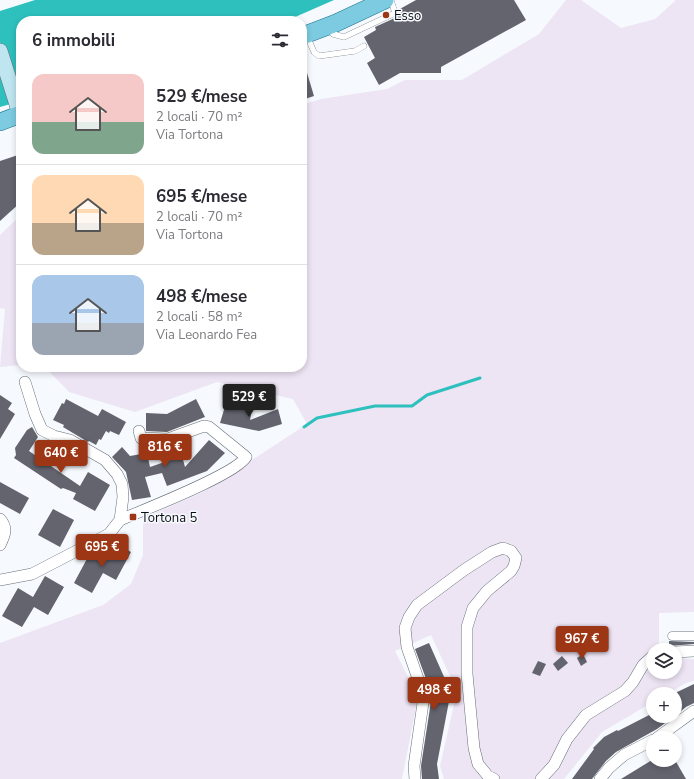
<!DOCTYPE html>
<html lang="it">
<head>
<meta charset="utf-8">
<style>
  body { margin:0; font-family:"Nunito Sans",sans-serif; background:#f7f7f7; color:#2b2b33; height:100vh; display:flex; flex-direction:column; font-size:15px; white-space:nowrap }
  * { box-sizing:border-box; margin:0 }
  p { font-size:13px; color:#7c7c81 }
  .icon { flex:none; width:22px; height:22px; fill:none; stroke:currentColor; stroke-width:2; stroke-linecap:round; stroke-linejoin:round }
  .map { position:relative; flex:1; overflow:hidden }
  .sheet { position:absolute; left:16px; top:16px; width:291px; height:356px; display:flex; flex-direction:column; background:#fff; border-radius:16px; box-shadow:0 2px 6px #0003 }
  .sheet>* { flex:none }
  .controls { position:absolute; left:646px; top:643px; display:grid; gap:8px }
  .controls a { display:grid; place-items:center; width:36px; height:36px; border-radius:50%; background:#fff; box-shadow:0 2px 6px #0003; font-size:20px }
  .price { position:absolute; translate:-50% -34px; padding:0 9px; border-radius:4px; background:#9d3614; color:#fff; font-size:13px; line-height:26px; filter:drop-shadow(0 1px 2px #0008) }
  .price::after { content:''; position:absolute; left:50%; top:24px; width:12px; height:9px; margin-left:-6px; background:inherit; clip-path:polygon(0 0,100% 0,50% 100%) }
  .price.current { background:#222; color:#fff }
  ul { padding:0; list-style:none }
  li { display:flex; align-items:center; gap:12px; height:100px; padding:0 16px }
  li+li { border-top:1px solid #e1e1e2 }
  li span { display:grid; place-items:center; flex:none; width:112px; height:80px; border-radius:12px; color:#555 }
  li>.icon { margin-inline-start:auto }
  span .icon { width:48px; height:48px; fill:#fffc; stroke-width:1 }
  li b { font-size:17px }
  h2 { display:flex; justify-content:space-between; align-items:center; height:48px; padding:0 16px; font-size:17px }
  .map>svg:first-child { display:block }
  .green { fill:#ede4f4 }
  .water { fill:#2ec0bd }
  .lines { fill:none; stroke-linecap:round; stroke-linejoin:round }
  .stream { stroke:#2ec0bd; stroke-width:3 }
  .building { fill:#63646e }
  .service-casing { stroke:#666e77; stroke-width:6 }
  .pedestrian-casing { stroke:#666e77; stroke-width:9 }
  .minor-casing { stroke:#666e77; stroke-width:12 }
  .secondary-casing { stroke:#666e77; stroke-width:16 }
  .primary-casing { stroke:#1c738c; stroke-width:18 }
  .service { stroke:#fff; stroke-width:5.5 }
  .pedestrian { stroke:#fff; stroke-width:8 }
  .minor { stroke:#fff; stroke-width:11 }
  .secondary { stroke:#bee5f0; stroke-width:15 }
  .primary { stroke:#7ccbe1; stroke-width:17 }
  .poi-dot { fill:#9d3614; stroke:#f6fafe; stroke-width:1.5 }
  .labels { text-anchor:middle; stroke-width:3; stroke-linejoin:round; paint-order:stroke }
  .poi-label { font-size:13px; fill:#0b0e12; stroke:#f6fafe; text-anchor:start }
</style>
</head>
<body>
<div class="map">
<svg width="694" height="779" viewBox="0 0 694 779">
  <rect width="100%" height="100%" fill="#f6fafe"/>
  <g class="green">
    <polygon points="566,0 581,0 621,28 655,19 675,1 675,0 694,0 694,612 659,613 659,650 653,650 653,672 675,672 675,658 694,659 694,681 686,683 667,694 653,694 653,702 602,732 564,779 444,779 440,766 457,691 431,635 395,651 418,697 402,779 0,779 0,643 103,605 131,584 143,555 143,518 203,492 307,424 293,399 217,382 135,412 69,392 45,367 302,367 302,105 321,99 387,89 405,80 462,80 539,34"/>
    <polygon points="21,215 21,365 0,367 5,309 0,308 0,235"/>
  </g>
  <polygon class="water" points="35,0 334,0 286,21 21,21 21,101 0,107 0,11"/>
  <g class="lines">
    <polyline class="stream" points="304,427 317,418 375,406 412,406 427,395 480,378"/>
  </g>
  <g class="building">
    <polygon points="416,0 514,0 526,20 441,67 441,73 400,73 379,85 367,63 375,58 364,37 376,30 375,27 397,17 399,14 398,10"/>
    <polygon points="302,63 304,63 314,96 302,100"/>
    <polygon points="21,154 21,202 0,221 0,161"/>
    <polygon points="0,395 12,403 8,409 15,414 0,439"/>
    <polygon points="66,399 98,416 102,409 126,422 119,435 110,431 109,433 106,431 101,440 99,439 96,445 89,441 88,442 63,427 64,425 53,420 62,403 64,404"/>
    <polygon points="196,399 205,417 167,432 146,431 146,413 167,414"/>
    <polygon points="226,403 252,410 250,420 278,409 282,424 259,431 220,423"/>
    <polygon points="32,427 38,437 29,451 80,486 88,472 110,485 95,511 73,499 76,493 63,488 61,489 14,458 16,455 15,448 27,430"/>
    <polygon points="209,440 225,453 207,471 167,486 162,473 145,477 151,497 132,500 126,472 112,457 122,447 130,456 147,453 150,467 182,456 185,467"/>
    <polygon points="0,482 29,498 20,514 0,503"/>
    <polygon points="53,509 74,520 60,547 38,535"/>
    <polygon points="114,543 131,552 116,580 103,573 92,593 74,583 89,555 103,563"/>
    <polygon points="45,576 64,587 48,615 34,607 22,627 2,616 18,588 33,597"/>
    <polygon points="669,641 694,642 694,644 669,646"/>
    <polygon points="429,643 449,688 450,696 437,764 439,779 422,779 421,766 432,695 415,649"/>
    <polygon points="583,654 587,662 581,666 577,658"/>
    <polygon points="562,656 568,663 558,671 553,664"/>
    <polygon points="538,661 546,664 540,676 532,673"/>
    <polygon points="694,684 694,703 686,707 676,715 657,729 616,752 606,761 592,779 572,779 594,749 593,748 604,737 617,730 618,731 653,713 653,716 675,716 675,696 677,694 673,694"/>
    <polygon points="652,760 675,760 686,779 621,779"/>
  </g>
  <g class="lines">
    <g class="service-casing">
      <g id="service">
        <polyline points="329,28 333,34 344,37 395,13 391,0"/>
        <polyline points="307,36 314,52 319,56 355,51 364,46"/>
      </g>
    </g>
    <g class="pedestrian-casing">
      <polyline id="pedestrian" points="672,636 694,636"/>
    </g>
    <g class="minor-casing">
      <g id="minor">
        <path d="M0,519C8,528 5,535 0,545"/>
        <path d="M120,520C143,510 235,475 246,457L209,427L204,426L168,439L141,438L139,431"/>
        <polyline points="0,580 32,574 109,534 120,520 123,497 122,484 117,474 105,460 70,440 54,436 42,430 35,414 25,382"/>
        <polyline points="675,652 694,651"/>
        <polyline points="657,738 694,711"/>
        <polyline points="415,779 414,766 424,696 407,647 405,628 409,617 417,605 464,570 492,552 503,548 511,551 516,558 514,566 511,571 487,591 473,608 467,627 467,674 474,748 478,764 488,776 494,779"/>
        <polyline points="541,779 554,765 567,739 586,715 625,691 633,682 643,665 653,656"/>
        <polyline points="600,779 609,768 624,755 653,740"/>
      </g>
    </g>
    <g class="secondary-casing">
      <polyline id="secondary" points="0,51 20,114"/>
    </g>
    <g class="primary-casing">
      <g id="primary">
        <polyline points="302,36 336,23 385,0"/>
        <polyline points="0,122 21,114"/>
      </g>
    </g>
    <use href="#service" class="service"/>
    <use href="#pedestrian" class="pedestrian"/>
    <use href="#minor" class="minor"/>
    <use href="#secondary" class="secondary"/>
    <use href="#primary" class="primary"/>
  </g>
  <g class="poi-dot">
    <circle cx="386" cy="15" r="4"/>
    <rect x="129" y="513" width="8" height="8" rx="2"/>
  </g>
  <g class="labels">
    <g class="poi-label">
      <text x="394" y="20">Esso</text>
      <text x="141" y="522">Tortona 5</text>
    </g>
  </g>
</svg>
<div class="controls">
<a><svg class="icon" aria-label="layers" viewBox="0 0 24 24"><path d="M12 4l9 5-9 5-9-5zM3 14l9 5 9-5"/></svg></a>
<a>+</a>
<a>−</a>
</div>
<b class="price current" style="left:249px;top:418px">529 €</b>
<b class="price" style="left:165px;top:468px">816 €</b>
<b class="price" style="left:61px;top:474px">640 €</b>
<b class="price" style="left:102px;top:568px">695 €</b>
<b class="price" style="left:582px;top:660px">967 €</b>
<b class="price" style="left:434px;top:711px">498 €</b>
<section class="sheet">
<h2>6 immobili<svg class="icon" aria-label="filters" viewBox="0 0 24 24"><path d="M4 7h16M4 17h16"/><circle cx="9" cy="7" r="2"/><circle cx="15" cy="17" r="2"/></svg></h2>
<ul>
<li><span style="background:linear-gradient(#f6c9c9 60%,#7fa58c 0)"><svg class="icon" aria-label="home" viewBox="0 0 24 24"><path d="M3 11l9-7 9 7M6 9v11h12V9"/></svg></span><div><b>529 €/mese</b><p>2 locali · 70 m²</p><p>Via Tortona</p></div></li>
<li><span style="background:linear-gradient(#ffd9b3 60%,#b9a48a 0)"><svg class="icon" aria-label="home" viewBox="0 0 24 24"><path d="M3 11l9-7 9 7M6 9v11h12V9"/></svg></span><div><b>695 €/mese</b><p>2 locali · 70 m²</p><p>Via Tortona</p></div></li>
<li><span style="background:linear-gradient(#a9c7e8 60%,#9aa5b1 0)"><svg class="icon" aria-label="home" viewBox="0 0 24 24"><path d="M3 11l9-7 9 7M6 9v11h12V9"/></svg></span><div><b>498 €/mese</b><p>2 locali · 58 m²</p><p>Via Leonardo Fea</p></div></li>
</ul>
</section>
</div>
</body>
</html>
